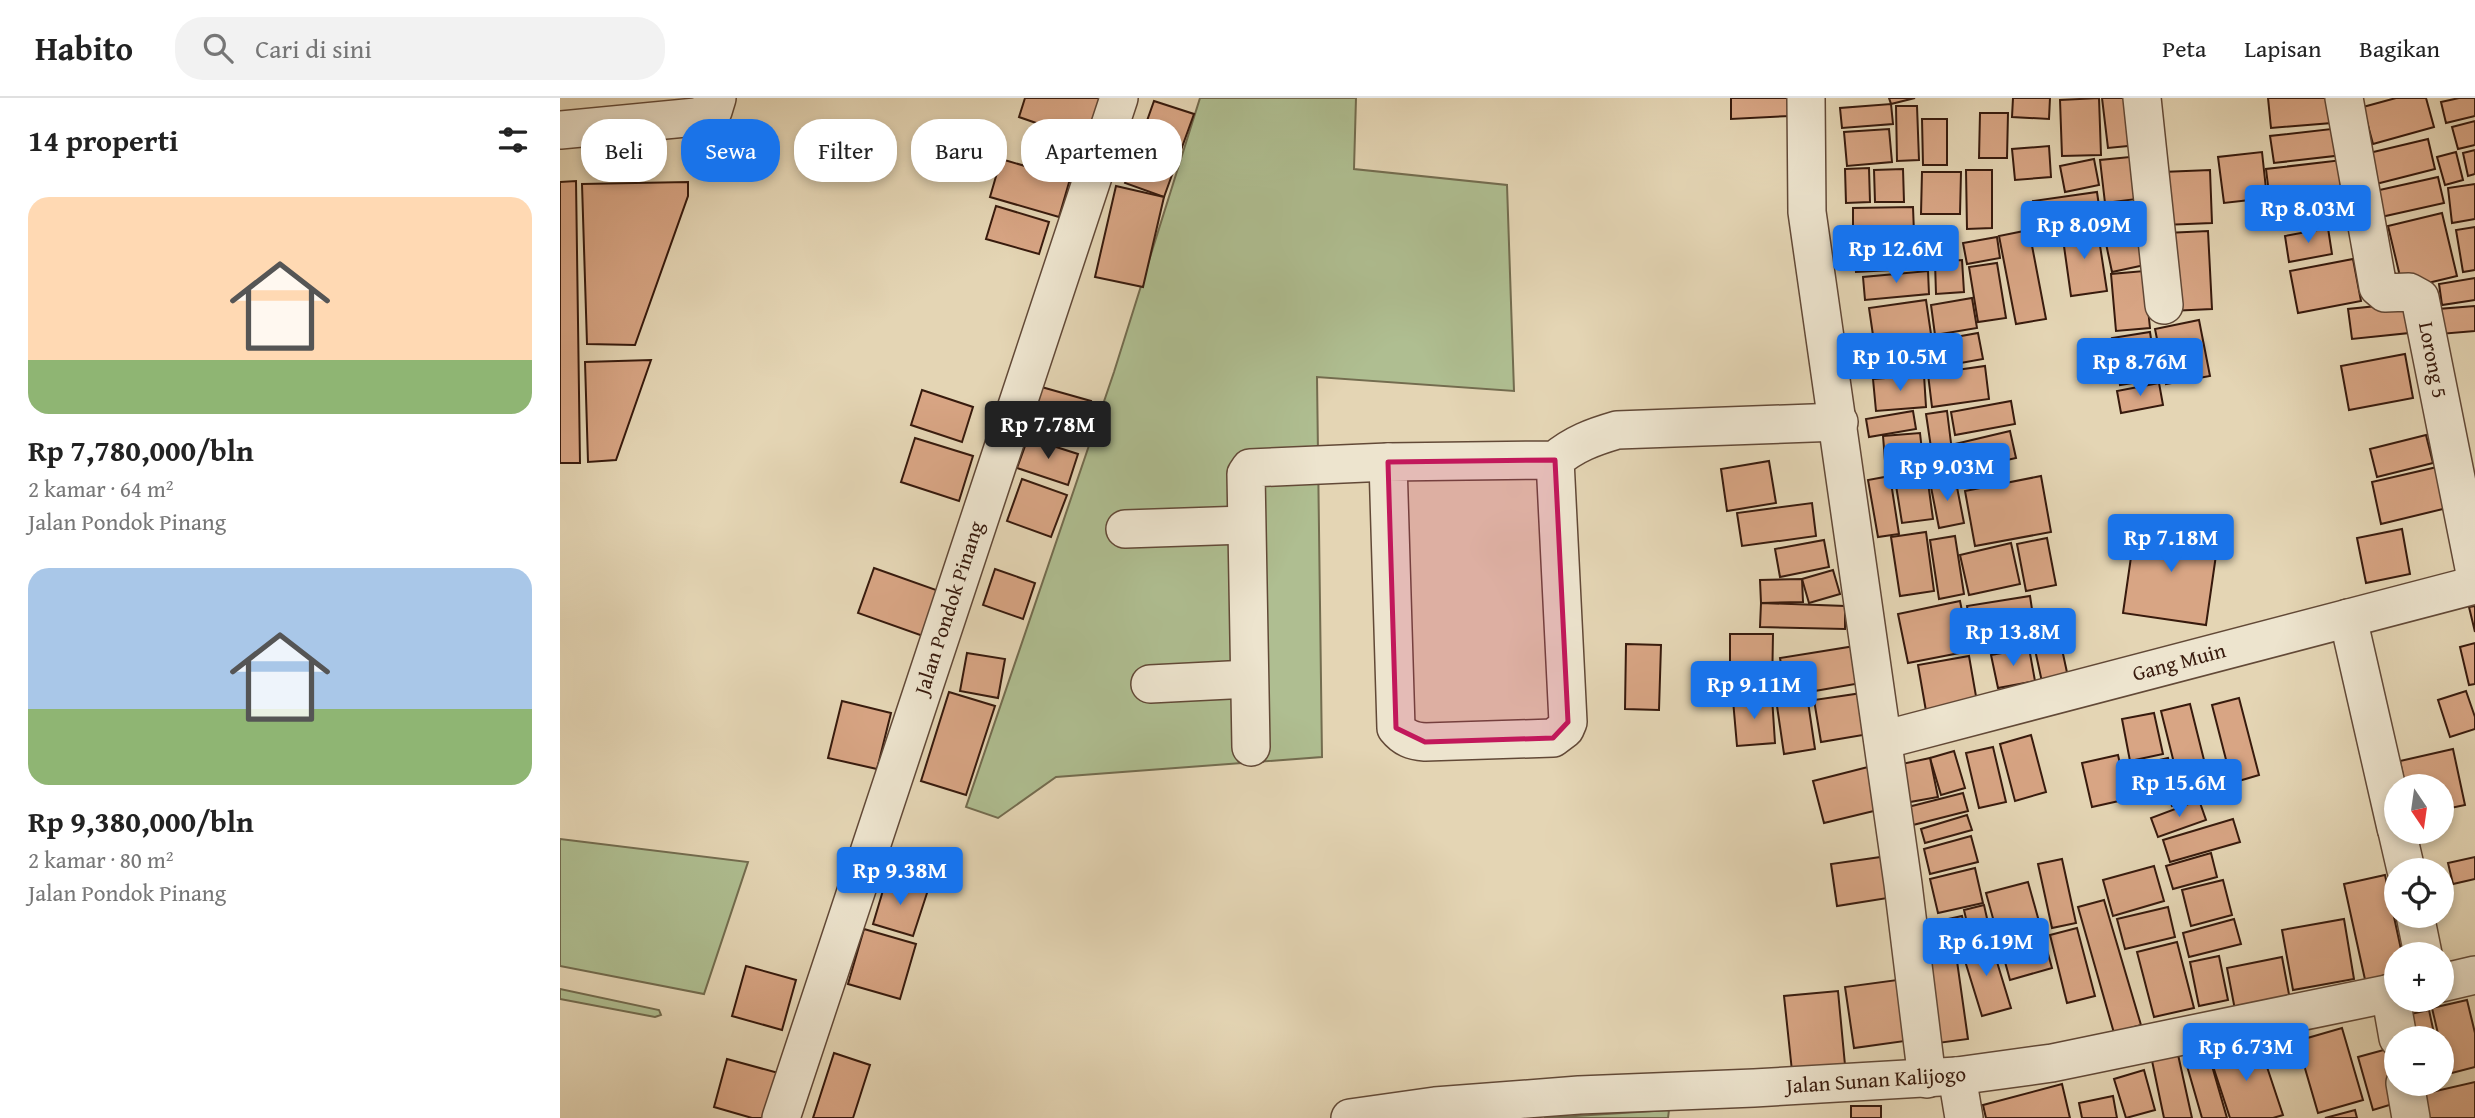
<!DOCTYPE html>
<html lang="id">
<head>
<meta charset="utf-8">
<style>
  body { margin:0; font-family:"Gentium Book Plus",serif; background:#f2f2f2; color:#222; height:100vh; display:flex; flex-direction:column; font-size:26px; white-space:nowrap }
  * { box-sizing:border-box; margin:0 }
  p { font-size:23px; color:#767676 }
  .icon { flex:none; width:38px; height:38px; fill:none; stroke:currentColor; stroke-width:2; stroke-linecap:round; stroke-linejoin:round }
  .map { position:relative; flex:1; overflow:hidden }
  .side { display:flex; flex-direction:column; background:#fff; width:560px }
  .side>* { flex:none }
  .hud { position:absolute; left:21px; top:21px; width:665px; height:63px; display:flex; gap:14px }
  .needle { width:46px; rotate:167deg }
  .fabs { position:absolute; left:1824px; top:676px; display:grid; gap:14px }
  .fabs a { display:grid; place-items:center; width:70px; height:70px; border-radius:50%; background:#fff; box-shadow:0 4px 10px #0003; font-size:35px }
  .price { position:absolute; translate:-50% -60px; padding:0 16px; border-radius:7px; background:#1a73e8; color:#fff; font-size:23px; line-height:46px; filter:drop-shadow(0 2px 4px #0008) }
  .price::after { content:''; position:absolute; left:50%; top:42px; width:21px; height:16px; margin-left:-10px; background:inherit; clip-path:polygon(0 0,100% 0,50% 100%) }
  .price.current { background:#222; color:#fff }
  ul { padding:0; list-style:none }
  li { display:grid; align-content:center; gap:14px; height:371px; padding:0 28px }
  li span { display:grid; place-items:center; height:217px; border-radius:21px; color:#555 }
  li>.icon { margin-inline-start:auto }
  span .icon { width:126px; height:126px; fill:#fffc; stroke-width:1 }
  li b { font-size:30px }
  h2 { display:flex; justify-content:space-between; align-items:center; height:84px; padding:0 28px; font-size:30px }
  .chip { padding:0 24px; border-radius:28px; background:#fff; box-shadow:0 4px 10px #0003; font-size:24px; line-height:63px }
  .chip.current { background:#1a73e8; color:#fff }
  header { display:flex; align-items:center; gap:42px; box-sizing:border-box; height:98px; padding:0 35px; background:#fff; border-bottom:2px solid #e0e0e0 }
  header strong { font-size:33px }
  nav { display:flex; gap:38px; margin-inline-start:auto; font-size:24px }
  .search { width:490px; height:63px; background:#f2f2f2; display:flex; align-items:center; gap:18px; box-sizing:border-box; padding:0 24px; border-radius:28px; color:#767676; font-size:26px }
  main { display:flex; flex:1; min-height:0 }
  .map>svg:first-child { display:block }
  .green { fill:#afbe91; stroke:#736c4f; stroke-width:2 }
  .building { fill:#d8a584; stroke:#371a0d; stroke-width:2 }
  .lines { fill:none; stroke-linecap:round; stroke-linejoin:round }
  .minor-casing { stroke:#624937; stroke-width:40 }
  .minor { stroke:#ede4ce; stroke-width:37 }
  .marked { fill:#c2185b; fill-opacity:0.2; stroke:#c2185b; stroke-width:5; stroke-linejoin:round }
  .labels { text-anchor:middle; stroke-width:7; stroke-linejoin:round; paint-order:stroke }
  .street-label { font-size:21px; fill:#371a0d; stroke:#ede4ce }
</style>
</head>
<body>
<header>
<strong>Habito</strong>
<div class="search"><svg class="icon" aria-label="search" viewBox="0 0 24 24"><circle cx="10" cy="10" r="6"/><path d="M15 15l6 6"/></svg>Cari di sini</div>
<nav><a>Peta</a><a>Lapisan</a><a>Bagikan</a></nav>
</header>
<main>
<section class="side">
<h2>14 properti<svg class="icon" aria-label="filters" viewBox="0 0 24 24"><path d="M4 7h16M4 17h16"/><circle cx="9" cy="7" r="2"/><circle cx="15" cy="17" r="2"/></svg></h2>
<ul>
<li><span style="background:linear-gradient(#ffd9b3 75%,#8fb573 0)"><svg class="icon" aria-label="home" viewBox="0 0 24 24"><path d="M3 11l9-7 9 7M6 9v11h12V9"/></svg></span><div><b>Rp 7,780,000/bln</b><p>2 kamar · 64 m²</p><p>Jalan Pondok Pinang</p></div></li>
<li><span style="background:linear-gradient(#a9c7e8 65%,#8fb573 0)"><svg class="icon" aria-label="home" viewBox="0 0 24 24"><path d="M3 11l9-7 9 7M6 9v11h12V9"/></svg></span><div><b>Rp 9,380,000/bln</b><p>2 kamar · 80 m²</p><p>Jalan Pondok Pinang</p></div></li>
</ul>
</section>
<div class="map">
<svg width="1915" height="1020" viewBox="0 0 1915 1020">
  <rect width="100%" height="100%" fill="#e4d5b4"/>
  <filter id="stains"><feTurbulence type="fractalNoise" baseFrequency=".00286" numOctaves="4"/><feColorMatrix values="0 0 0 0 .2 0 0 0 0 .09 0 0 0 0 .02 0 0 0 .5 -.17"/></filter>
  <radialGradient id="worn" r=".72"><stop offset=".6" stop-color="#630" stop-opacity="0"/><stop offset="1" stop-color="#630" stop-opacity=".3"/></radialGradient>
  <g class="green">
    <polygon points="640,0 796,0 794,71 947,87 954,293 757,279 762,659 496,679 438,720 406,709 554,274"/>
    <polygon points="0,741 188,764 144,896 0,868"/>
    <polygon points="0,891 99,912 101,917 95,919 0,901"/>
    <polygon points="1109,1012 1108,1020 984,1020"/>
  </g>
  <g class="building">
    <polygon points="465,0 538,0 542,2 528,43 459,19"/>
    <polygon points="1171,0 1230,0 1230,18 1171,21"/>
    <polygon points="1329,0 1355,0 1331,6"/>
    <polygon points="1453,0 1490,0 1489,21 1452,19"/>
    <polygon points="1539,0 1541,57 1502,58 1500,2"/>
    <polygon points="1542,0 1572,0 1578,47 1548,50"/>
    <polygon points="1708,0 1782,0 1784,24 1711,30"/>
    <polygon points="1836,0 1866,0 1874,29 1813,46 1803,9"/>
    <polygon points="1899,0 1915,0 1915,18 1886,25 1881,4"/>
    <polygon points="594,3 634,16 604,99 565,85"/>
    <polygon points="1331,6 1333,26 1282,30 1280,10"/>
    <polygon points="1336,8 1357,8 1359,62 1337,63"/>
    <polygon points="1420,15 1448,15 1447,60 1419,60"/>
    <polygon points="1362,21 1387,21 1387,67 1363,67"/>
    <polygon points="1915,23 1915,47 1898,51 1892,29"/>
    <polygon points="1780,30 1783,57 1714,65 1710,38"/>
    <polygon points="1329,31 1332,64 1287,68 1284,34"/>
    <polygon points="1868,41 1875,71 1816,86 1809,55"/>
    <polygon points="1489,48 1491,79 1455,82 1452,51"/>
    <polygon points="1915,52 1915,76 1908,78 1903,55"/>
    <polygon points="1702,54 1707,100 1664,105 1658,59"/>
    <polygon points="1896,54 1903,82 1885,87 1877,59"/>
    <polygon points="1580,58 1585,100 1545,105 1540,62"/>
    <polygon points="441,61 510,81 499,119 430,99"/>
    <polygon points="1534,61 1539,87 1505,94 1500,68"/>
    <polygon points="1782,62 1786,96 1710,104 1706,71"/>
    <polygon points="1309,70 1310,104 1286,105 1285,71"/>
    <polygon points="1343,71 1344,104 1315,104 1314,72"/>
    <polygon points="1406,72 1432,72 1432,130 1407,131"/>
    <polygon points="1650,72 1652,125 1603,127 1602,74"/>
    <polygon points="1362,74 1401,74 1400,116 1361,116"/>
    <polygon points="1878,79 1884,105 1821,119 1815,93"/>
    <polygon points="16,83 20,365 0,365 0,84"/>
    <polygon points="128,84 128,98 75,247 27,246 22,86"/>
    <polygon points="1915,86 1915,121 1892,125 1888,90"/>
    <polygon points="556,88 604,99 583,189 535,179"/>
    <polygon points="1537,94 1541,122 1477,132 1473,103"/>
    <polygon points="436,108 489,124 479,156 426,141"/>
    <polygon points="1353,109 1354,135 1293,136 1293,110"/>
    <polygon points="1582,113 1594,165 1552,174 1541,122"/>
    <polygon points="1882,115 1897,178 1843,191 1828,128"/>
    <polygon points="1537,128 1547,193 1511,198 1502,134"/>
    <polygon points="1915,129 1915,172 1903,174 1896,132"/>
    <polygon points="1768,130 1772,156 1729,164 1725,138"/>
    <polygon points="1469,132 1486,221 1456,226 1439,138"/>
    <polygon points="1648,133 1652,211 1610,213 1606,135"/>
    <polygon points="1348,139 1350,171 1296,174 1294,142"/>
    <polygon points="1437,139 1440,160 1407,166 1403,145"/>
    <polygon points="1793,161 1801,203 1738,215 1730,173"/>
    <polygon points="1402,162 1404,194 1376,196 1375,164"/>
    <polygon points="1437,165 1446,220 1418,224 1409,169"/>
    <polygon points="1368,173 1369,196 1305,202 1303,179"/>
    <polygon points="1584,173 1590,230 1556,233 1551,176"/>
    <polygon points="1915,180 1915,202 1882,207 1879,186"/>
    <polygon points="1412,200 1417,230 1375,237 1371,207"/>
    <polygon points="1366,202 1371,236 1314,244 1309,210"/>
    <polygon points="1846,205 1849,235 1792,241 1788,211"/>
    <polygon points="1915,208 1915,233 1880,236 1878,211"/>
    <polygon points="1639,222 1650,278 1606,286 1595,231"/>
    <polygon points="1590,234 1597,281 1560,287 1552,240"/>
    <polygon points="1418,235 1423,261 1367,271 1362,245"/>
    <polygon points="1356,242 1360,274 1313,280 1309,247"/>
    <polygon points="1845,256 1853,300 1789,312 1781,268"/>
    <polygon points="91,262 56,362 28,364 25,264"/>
    <polygon points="1425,268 1429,301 1372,309 1368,276"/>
    <polygon points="1364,277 1366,309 1316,313 1313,281"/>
    <polygon points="1599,285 1603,307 1561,315 1557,293"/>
    <polygon points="478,288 531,303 519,346 466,331"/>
    <polygon points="362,292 413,309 402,344 351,327"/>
    <polygon points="1451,303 1455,326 1395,337 1391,314"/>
    <polygon points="1353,313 1356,331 1309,339 1306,321"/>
    <polygon points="1387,313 1393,361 1373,363 1366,316"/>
    <polygon points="1450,333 1456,360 1402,372 1395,346"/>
    <polygon points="1360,335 1364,371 1326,375 1323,338"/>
    <polygon points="1866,337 1873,365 1817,379 1810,351"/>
    <polygon points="355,340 413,358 399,403 341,384"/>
    <polygon points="468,340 518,356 508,387 457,370"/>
    <polygon points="1209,363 1216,405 1167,413 1161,371"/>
    <polygon points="1877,369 1887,410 1821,426 1812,384"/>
    <polygon points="1367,377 1373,421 1342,425 1335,381"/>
    <polygon points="1330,378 1339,436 1318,439 1308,382"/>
    <polygon points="1481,378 1491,434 1415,448 1405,393"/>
    <polygon points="1395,379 1404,425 1379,430 1370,384"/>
    <polygon points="462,381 507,397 491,439 447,423"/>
    <polygon points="1252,405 1256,438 1182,448 1177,415"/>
    <polygon points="1576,424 1659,436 1646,527 1563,515"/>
    <polygon points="1842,431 1850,476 1806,485 1797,440"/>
    <polygon points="1366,434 1374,493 1340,498 1331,439"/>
    <polygon points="1395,438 1404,496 1379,501 1370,442"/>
    <polygon points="1487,440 1496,487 1466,493 1457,446"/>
    <polygon points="1264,442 1269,469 1220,479 1215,451"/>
    <polygon points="1451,445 1460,486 1409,497 1400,457"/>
    <polygon points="314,470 379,493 363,538 298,515"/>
    <polygon points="435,471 475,485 463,521 423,507"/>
    <polygon points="1273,472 1280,496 1249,505 1242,481"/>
    <polygon points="1242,481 1243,504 1201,505 1200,482"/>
    <polygon points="1470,498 1477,544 1414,553 1407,508"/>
    <polygon points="1400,503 1410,553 1348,565 1338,516"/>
    <polygon points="1201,505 1285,508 1285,531 1200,529"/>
    <polygon points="1915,508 1915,534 1909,509"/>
    <polygon points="1170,536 1213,536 1212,593 1170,593"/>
    <polygon points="1500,542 1508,579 1482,584 1474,547"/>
    <polygon points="1915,545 1915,586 1909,587 1900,549"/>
    <polygon points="1066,546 1101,547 1099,612 1065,611"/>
    <polygon points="1295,548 1301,585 1226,598 1220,560"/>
    <polygon points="1469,550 1475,583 1438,590 1431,557"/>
    <polygon points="407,555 445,561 438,600 400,593"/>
    <polygon points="1409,558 1417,604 1366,613 1358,567"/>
    <polygon points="1906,593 1915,619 1915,631 1890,639 1878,602"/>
    <polygon points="389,594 435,608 406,697 361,683"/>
    <polygon points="1302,595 1309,636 1261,644 1254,602"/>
    <polygon points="1212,599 1215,645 1177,648 1173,602"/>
    <polygon points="1679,600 1699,677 1672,685 1652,607"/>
    <polygon points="282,603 331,615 317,671 268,660"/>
    <polygon points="1248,604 1255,651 1224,656 1217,608"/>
    <polygon points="1630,606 1644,662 1615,669 1601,613"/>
    <polygon points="1594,615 1603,656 1570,663 1562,621"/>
    <polygon points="1471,637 1486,694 1455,703 1440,646"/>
    <polygon points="1433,649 1446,704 1419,710 1406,655"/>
    <polygon points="1893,651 1905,707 1881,712 1881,688 1845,688 1840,663"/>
    <polygon points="1394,653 1405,690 1381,697 1370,660"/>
    <polygon points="1558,657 1568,701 1532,709 1522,665"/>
    <polygon points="1370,660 1378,699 1350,704 1342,666"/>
    <polygon points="1608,660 1612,676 1577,683 1574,668"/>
    <polygon points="1658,665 1666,691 1612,708 1604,682"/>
    <polygon points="1308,669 1318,712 1264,725 1253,683"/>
    <polygon points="1403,695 1408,713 1353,727 1348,709"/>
    <polygon points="1639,702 1646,722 1598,739 1591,720"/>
    <polygon points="1407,717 1412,732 1365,745 1361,731"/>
    <polygon points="1673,721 1680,744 1610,764 1603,742"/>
    <polygon points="1411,738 1418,764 1370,776 1364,751"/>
    <polygon points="1651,755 1657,779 1613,791 1606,768"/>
    <polygon points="1328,758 1334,799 1277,808 1271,766"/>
    <polygon points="1915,759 1915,781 1893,786 1888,765"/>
    <polygon points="1502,761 1516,825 1492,830 1478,766"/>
    <polygon points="1594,768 1604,803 1553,818 1543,782"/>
    <polygon points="1415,770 1423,805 1378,815 1370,781"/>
    <polygon points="1825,777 1842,856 1836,856 1836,879 1806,886 1784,786"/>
    <polygon points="327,779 368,792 353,838 313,826"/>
    <polygon points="1663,782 1672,817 1631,828 1622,792"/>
    <polygon points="1468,784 1492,870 1450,882 1426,795"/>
    <polygon points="1544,802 1581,927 1554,935 1518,809"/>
    <polygon points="1424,807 1431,838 1411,842 1404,812"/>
    <polygon points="1608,809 1615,839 1565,851 1557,821"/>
    <polygon points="1402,818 1408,845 1367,854 1361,827"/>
    <polygon points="1674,821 1681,846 1629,859 1623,835"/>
    <polygon points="1784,821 1794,881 1733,892 1722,832"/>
    <polygon points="1517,830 1535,898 1507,905 1490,837"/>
    <polygon points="304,831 356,846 340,901 288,886"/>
    <polygon points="1430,841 1451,910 1422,918 1401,850"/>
    <polygon points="1617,844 1634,910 1594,919 1577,854"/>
    <polygon points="1396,856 1408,941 1378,945 1366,860"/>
    <polygon points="1659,858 1668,902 1639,908 1630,864"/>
    <polygon points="1722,859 1731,907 1676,917 1667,870"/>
    <polygon points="186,868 236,882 222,932 172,918"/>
    <polygon points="1337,882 1345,943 1294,950 1285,889"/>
    <polygon points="1278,893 1285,967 1232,973 1224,898"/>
    <polygon points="1907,902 1915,935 1915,969 1888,976 1881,940 1879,940 1872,910"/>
    <polygon points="1869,912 1875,940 1841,940 1837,919"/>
    <polygon points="1782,930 1803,1002 1758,1015 1737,943"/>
    <polygon points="1698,942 1723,1017 1713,1020 1670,1020 1650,959"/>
    <polygon points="1646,947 1667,1020 1642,1020 1623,954"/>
    <polygon points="1831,950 1836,968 1836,985 1846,1002 1813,1012 1798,959"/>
    <polygon points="1617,952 1632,1020 1604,1020 1591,958"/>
    <polygon points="274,955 310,967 293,1020 253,1020"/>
    <polygon points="167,961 222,976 209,1020 192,1020 154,1009"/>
    <polygon points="1584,972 1595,1012 1566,1020 1554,981"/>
    <polygon points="1915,984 1915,1020 1868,1020 1863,996"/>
    <polygon points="1502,986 1510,1020 1426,1020 1423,1007"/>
    <polygon points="1553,998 1557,1020 1522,1020 1519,1005"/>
    <rect x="1291" y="1008" width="30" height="12"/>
    <polygon points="1795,1012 1797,1020 1765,1020"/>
  </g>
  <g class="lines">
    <g class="minor-casing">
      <g id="minor">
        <polyline points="1246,0 1247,114 1343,786 1367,981"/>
        <polyline points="1582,0 1604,207"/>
        <polyline points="1784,0 1818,189 1825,195 1849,194 1860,200 1915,475"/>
        <polyline points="0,32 136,19 153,13 157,0"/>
        <path d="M995,362L828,364L836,630C844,640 852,643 865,644L993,640L1005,631L1008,624L995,362C1014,346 1033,339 1057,332L1279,324"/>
        <polyline points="565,431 685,427"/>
        <polyline points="1788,520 1836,730"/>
        <polyline points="590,586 689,581"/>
        <polyline points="1323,642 1915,487"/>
        <polyline points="691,649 686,376 690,370 828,364"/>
        <polyline points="1837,733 1846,772"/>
        <polyline points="1855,817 1863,856"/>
        <polyline points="1881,885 1915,877"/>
        <polyline points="1830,895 1838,940"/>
        <polyline points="1397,978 1404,1020"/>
        <polyline points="1845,985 1851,1020"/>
        <polyline points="221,1020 559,0"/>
        <polyline points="790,1020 875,1008 1019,997 1194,990 1397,978 1492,965 1836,894"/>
      </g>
    </g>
    <use href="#minor" class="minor"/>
  </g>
  <path class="marked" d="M995,362L1008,624L993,640L865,644L836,630L828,364Z"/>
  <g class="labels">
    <g class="street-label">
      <text transform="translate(1873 262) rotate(79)" y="7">Lorong 5</text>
      <text transform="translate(389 510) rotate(-72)" y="7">Jalan Pondok Pinang</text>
      <text transform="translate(1619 564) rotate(-15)" y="7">Gang Muin</text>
      <text transform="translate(1316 982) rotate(-4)" y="7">Jalan Sunan Kalijogo</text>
    </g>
  </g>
  <rect width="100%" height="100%" filter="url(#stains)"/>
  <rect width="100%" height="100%" fill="url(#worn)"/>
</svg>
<div class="fabs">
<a><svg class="needle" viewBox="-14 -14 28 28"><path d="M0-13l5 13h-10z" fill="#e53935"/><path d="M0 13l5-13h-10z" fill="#767676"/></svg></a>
<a><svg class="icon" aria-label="locate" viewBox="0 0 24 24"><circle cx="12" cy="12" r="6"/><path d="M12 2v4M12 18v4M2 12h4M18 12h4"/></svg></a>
<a>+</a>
<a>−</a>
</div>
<b class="price" style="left:1748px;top:147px">Rp 8.03M</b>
<b class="price" style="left:1524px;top:163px">Rp 8.09M</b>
<b class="price" style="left:1336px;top:187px">Rp 12.6M</b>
<b class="price" style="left:1340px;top:295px">Rp 10.5M</b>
<b class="price" style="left:1580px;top:300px">Rp 8.76M</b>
<b class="price current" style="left:488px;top:363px">Rp 7.78M</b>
<b class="price" style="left:1387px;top:405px">Rp 9.03M</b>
<b class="price" style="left:1611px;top:476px">Rp 7.18M</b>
<b class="price" style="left:1453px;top:570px">Rp 13.8M</b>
<b class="price" style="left:1194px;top:623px">Rp 9.11M</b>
<b class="price" style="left:1619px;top:721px">Rp 15.6M</b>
<b class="price" style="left:340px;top:809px">Rp 9.38M</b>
<b class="price" style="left:1426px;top:880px">Rp 6.19M</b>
<b class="price" style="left:1686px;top:985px">Rp 6.73M</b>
<div class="hud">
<a class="chip">Beli</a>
<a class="chip current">Sewa</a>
<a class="chip">Filter</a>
<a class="chip">Baru</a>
<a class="chip">Apartemen</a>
</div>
</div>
</main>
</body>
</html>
